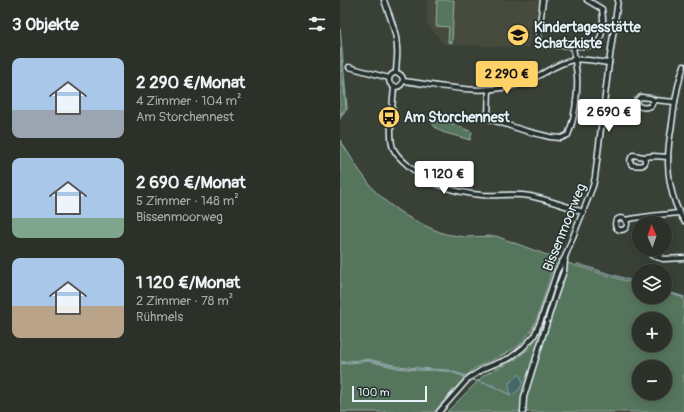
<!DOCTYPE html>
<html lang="de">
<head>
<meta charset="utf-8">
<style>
  body { margin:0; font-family:Pangolin,sans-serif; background:#373d35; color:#f1f3f6; height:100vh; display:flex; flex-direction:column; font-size:15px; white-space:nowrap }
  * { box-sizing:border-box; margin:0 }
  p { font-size:13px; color:#a6a9a8 }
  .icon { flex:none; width:22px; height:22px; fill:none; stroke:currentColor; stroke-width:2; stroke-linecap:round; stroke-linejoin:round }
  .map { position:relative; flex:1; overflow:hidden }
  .sheet { display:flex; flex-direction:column; background:#2b3129; width:340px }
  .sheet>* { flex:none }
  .needle { width:26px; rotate:358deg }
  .controls { position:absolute; left:292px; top:216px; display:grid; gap:8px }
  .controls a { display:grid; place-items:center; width:40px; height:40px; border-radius:50%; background:#2b3129; box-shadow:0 2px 10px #0003,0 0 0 1px #474c46; font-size:20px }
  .scale { position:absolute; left:12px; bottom:10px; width:75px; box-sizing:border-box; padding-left:4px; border:2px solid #e8f1f8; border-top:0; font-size:11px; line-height:14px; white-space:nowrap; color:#e8f1f8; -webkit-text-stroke:3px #26332d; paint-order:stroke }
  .price { position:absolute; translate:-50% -34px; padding:0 9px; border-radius:4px; background:#fff; color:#222; font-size:13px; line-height:26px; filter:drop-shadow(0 1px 2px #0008) }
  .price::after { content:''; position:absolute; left:50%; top:24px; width:12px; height:9px; margin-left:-6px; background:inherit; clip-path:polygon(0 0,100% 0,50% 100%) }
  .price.on { background:#ffd166; color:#111 }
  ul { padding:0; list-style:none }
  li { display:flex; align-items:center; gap:12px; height:100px; padding:0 12px }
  li span { display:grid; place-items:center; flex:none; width:112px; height:80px; border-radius:8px; color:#555 }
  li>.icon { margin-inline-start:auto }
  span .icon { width:48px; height:48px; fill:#fffc; stroke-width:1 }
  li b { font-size:17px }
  h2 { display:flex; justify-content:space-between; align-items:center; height:48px; padding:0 12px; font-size:17px }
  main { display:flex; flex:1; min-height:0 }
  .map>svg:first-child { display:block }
  .built { fill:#464b3e }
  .green { fill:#55745d; stroke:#9eb2aa; fill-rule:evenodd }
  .water { fill:#45696b; stroke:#869fa3 }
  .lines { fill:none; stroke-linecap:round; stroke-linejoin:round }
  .stream { stroke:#869fa3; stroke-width:1.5 }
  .street-casing { stroke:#e8f1f8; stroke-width:7 }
  .street { stroke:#26332d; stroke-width:4 }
  .labels { text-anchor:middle; stroke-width:3; stroke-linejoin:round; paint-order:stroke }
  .poi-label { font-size:14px; font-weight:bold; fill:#e8f1f8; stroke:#26332d; text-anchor:start }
  .street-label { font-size:14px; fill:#e8f1f8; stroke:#26332d }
</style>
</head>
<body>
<main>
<section class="sheet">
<h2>3 Objekte<svg class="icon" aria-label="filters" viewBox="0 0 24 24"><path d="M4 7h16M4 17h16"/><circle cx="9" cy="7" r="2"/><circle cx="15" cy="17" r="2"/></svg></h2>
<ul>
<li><span style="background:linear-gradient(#a9c7e8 65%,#9aa5b1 0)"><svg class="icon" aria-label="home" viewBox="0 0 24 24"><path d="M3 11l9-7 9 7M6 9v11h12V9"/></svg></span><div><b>2 290 €/Monat</b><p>4 Zimmer · 104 m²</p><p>Am Storchennest</p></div></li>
<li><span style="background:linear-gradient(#a9c7e8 75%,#7fa58c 0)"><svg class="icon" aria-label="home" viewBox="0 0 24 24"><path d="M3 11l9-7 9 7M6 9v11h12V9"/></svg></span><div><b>2 690 €/Monat</b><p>5 Zimmer · 148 m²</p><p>Bissenmoorweg</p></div></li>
<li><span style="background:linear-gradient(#a9c7e8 60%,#b9a48a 0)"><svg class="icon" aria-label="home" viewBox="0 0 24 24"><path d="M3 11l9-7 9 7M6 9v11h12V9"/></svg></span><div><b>1 120 €/Monat</b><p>2 Zimmer · 78 m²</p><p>Rühmels</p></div></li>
</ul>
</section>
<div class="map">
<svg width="344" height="412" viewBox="0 0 344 412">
  <rect width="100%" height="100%" fill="#394137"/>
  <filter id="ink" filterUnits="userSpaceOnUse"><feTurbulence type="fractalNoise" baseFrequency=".025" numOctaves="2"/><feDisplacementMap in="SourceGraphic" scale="8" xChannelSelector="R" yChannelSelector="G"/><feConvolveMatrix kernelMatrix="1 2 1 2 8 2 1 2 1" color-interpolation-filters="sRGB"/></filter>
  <g filter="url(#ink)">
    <polygon class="built" points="87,0 199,0 196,24 192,23 189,48 104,44 87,24"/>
    <g class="green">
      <polygon points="97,0 114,0 112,43 108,42 109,27 96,26"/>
      <polygon points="0,48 6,108 0,115"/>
      <polygon points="88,118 101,119 132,132 130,140 102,132 95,127"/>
      <polygon points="0,140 17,167 33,189 49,204 66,216 90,228 105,234 125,237 156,236 220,260 211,274 198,316 191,331 181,344 165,354 135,368 126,376 108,370 78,368 58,366 28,359 0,362"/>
      <path d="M224,262L299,285V297H325V292L344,298V412H107L144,375L176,359L191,347L207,312L217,273ZM299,319H325V345H299ZM299,367H325V393H299Z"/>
      <polygon points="28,361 57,368 77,370 108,371 125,377 94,412 0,412 0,364"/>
    </g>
    <path class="water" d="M179,374L183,382C181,389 177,392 171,395L169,388V383Z"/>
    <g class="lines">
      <g class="stream">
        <polyline points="0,29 7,109 2,114 0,119"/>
        <polyline points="237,264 299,283"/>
        <polyline points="325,291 344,297"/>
        <polyline points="0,363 28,360 57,367 77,369 108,371 124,375"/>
        <polyline points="133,380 151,385 171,395"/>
      </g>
      <g class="street-casing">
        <g id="street">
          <path d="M44,0C49,15 57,32 57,48C58,56 56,65 56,73"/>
          <path d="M203,0L198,40C199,43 200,44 204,45L247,46L258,43C264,32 264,21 262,9L247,0"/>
          <path d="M344,66C338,82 335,99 333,116C332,125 330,135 329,144C326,169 330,199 344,221"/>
          <polyline points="9,67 49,78"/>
          <circle cx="56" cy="80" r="7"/>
          <path d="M63,81C98,85 136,95 171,86C178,84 185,82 192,79C205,73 218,63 233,60C245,58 258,62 269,63"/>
          <path d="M54,87C53,102 48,135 53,148C57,157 64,162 71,168C91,184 117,193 142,195C158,196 174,193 190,196C208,200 226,206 243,212"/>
          <path d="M149,89L148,115L152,120L186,131L210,137L221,138L228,135C235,118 238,94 237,76C236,66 234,56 233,45"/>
          <path d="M301,97L310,98L314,100L311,106C306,108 301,108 297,105V100Z"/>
          <polyline points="314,100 335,102"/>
          <path d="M293,155L304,157C308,167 300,166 292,165C289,162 290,158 293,155Z"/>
          <polyline points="304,157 313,156 328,157"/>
          <circle cx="281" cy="224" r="6"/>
          <path d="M285,220C303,216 321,215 339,213"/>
          <polyline points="311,249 310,254 313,256 316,257 320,255 320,249"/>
          <polyline points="317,257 323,259 344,258"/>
          <polyline points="99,412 129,378 145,368 170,358 183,348 194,336 201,320 217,271 225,257 253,186 255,177 269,63 278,0"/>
          <polyline points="183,412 184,397 216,293 224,271 225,260"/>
        </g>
      </g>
      <use href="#street" class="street"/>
    </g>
  </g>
  <defs>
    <g id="school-disc" transform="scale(1.15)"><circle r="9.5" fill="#ffd166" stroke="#26332d"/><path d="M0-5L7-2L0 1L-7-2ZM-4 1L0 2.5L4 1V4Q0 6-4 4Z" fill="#111"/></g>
    <g id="bus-disc" transform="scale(1.15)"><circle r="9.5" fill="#ffd166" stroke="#26332d"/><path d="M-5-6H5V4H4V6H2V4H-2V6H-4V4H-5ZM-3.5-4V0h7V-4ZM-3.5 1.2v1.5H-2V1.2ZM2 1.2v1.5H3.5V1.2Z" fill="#111"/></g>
  </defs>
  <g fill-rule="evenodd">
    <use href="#school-disc" x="178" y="35"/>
    <use href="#bus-disc" x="49" y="117"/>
  </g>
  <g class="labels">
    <g class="poi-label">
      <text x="194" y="32">Kindertagesstätte<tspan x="194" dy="16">Schatzkiste</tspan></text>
      <text x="64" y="122">Am Storchennest</text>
    </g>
    <g class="street-label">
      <text transform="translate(224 227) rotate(-68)" y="5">Bissenmoorweg</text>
    </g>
  </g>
</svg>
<div class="controls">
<a><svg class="needle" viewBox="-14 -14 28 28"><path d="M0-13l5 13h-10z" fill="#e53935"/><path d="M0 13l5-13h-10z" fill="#a6a9a8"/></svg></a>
<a><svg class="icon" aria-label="layers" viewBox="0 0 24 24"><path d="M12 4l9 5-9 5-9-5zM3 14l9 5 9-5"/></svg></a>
<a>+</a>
<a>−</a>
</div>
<div class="scale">100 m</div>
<b class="price on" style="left:167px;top:95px">2 290 €</b>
<b class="price" style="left:269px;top:133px">2 690 €</b>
<b class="price" style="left:104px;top:195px">1 120 €</b>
</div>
</main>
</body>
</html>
